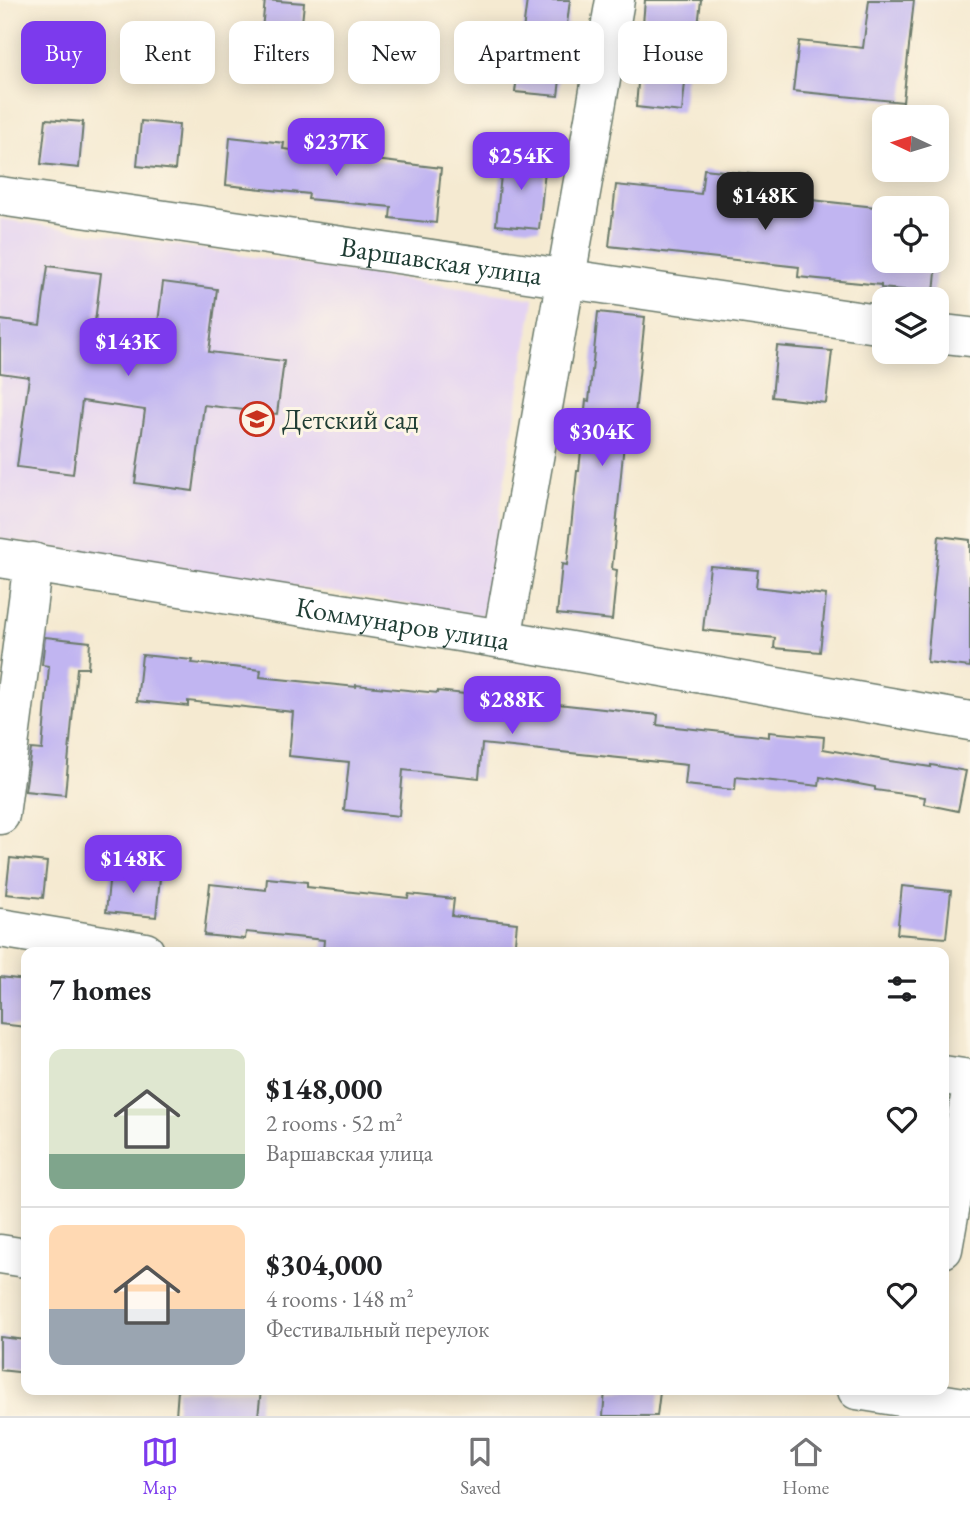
<!DOCTYPE html>
<html lang="en">
<head>
<meta charset="utf-8">
<style>
  body { margin:0; font-family:"EB Garamond",serif; background:#f6f6f6; color:#202124; height:100vh; display:flex; flex-direction:column; font-size:26px; white-space:nowrap }
  * { box-sizing:border-box; margin:0 }
  p { font-size:23px; color:#757577 }
  .icon { flex:none; width:38px; height:38px; fill:none; stroke:currentColor; stroke-width:2; stroke-linecap:round; stroke-linejoin:round }
  .map { position:relative; flex:1; overflow:hidden }
  .drawer { position:absolute; left:21px; top:947px; width:928px; height:448px; display:flex; flex-direction:column; background:#fff; border-radius:14px; box-shadow:0 4px 18px #0003 }
  .drawer>* { flex:none }
  .banner { position:absolute; left:21px; top:21px; width:929px; height:63px; display:flex; gap:14px }
  .needle { width:46px; rotate:274deg }
  .controls { position:absolute; left:872px; top:105px; display:grid; gap:14px }
  .controls a { display:grid; place-items:center; width:77px; height:77px; border-radius:14px; background:#fff; box-shadow:0 4px 18px #0003; font-size:35px }
  .price { position:absolute; translate:-50% -60px; padding:0 16px; border-radius:14px; background:#7c3aed; color:#fff; font-size:23px; line-height:46px; filter:drop-shadow(0 2px 4px #0008) }
  .price::after { content:''; position:absolute; left:50%; top:42px; width:21px; height:16px; margin-left:-10px; background:inherit; clip-path:polygon(0 0,100% 0,50% 100%) }
  .price.selected { background:#222; color:#fff }
  ul { padding:0; list-style:none }
  li { display:flex; align-items:center; gap:21px; height:175px; padding:0 28px }
  li+li { border-top:2px solid #e0e0e0 }
  li span { display:grid; place-items:center; flex:none; width:196px; height:140px; border-radius:14px; color:#555 }
  li>.icon { margin-inline-start:auto }
  span .icon { width:84px; height:84px; fill:#fffc; stroke-width:1 }
  li b { font-size:30px }
  h2 { display:flex; justify-content:space-between; align-items:center; height:84px; padding:0 28px; font-size:30px }
  .tag { padding:0 24px; border-radius:14px; background:#fff; box-shadow:0 4px 18px #0003; font-size:24px; line-height:63px }
  .tag.selected { background:#7c3aed; color:#fff }
  .tabs { display:flex; justify-content:space-around; align-items:center; height:98px; border-top:2px solid #e0e0e0; background:#fff; font-size:19px; color:#757577 }
  .tabs a { display:grid; justify-items:center; gap:4px }
  .tabs .selected { color:#7c3aed }
  .map>svg:first-child { display:block }
  .built { fill:#e4d3f2 }
  .building { fill:#c1b5f1 }
  .lines { fill:none; stroke-linecap:round; stroke-linejoin:round }
  .minor-casing { stroke:#6a7a6b; stroke-width:41 }
  .minor { stroke:#fff; stroke-width:38 }
  .labels { text-anchor:middle; stroke-width:6; stroke-linejoin:round; paint-order:stroke }
  .street-label { font-size:28px; fill:#1f3d34; stroke:#fcf5e5 }
  .poi-label { font-size:28px; fill:#1f3d34; stroke:#fcf5e5; text-anchor:start }
</style>
</head>
<body>
<div class="map">
<svg width="970" height="1416" viewBox="0 0 970 1416">
  <rect width="100%" height="100%" fill="#fcf5e5"/>
  <filter id="ink" filterUnits="userSpaceOnUse"><feTurbulence type="fractalNoise" baseFrequency=".0143" numOctaves="2"/><feDisplacementMap in="SourceGraphic" scale="14" xChannelSelector="R" yChannelSelector="G"/><feConvolveMatrix kernelMatrix="1 2 1 2 8 2 1 2 1" color-interpolation-filters="sRGB"/></filter>
  <filter id="wash" filterUnits="userSpaceOnUse"><feTurbulence type="fractalNoise" baseFrequency=".00686" numOctaves="4" result="noise"/><feDisplacementMap in="SourceGraphic" scale="28" xChannelSelector="R" yChannelSelector="G"/><feGaussianBlur stdDeviation="1.57" result="paint"/><feColorMatrix in="noise" values="0 0 0 0 0 0 0 0 0 0 0 0 0 0 0 0 0 1.4 0 .05"/><feComposite in="paint" operator="in"/></filter>
  <g filter="url(#wash)">
    <rect width="100%" height="100%" fill="#f5ead1"/>
    <polygon class="built" points="0,219 534,299 483,616 0,539"/>
    <g id="blocks">
      <g class="building">
        <polygon points="265,0 304,3 299,53 260,49"/>
        <polygon points="527,0 570,0 558,96 515,92"/>
        <polygon points="645,0 701,0 696,44 689,43 682,112 636,107"/>
        <polygon points="869,0 914,0 903,102 793,91 799,41 863,48"/>
        <polygon points="46,119 83,122 79,168 41,164"/>
        <polygon points="141,121 179,125 175,170 137,166"/>
        <polygon points="230,137 284,143 283,149 441,168 436,223 390,218 391,207 308,199 309,194 226,185"/>
        <polygon points="503,155 546,160 539,229 496,225"/>
        <polygon points="704,169 759,175 757,194 884,208 884,261 937,261 934,293 881,288 881,285 798,277 799,267 609,246 616,185 701,194"/>
        <polygon points="48,266 101,273 92,346 154,355 163,282 217,289 209,352 284,361 277,414 204,405 193,491 135,483 145,410 82,401 73,474 17,467 29,377 0,373 0,320 40,325"/>
        <polygon points="598,312 645,317 632,444 624,443 612,569 617,570 612,620 557,614 562,564 567,565 577,471 579,471 586,400 589,401"/>
        <polygon points="777,346 832,351 826,403 772,397"/>
        <polygon points="939,536 970,540 970,667 927,662"/>
        <polygon points="710,566 758,570 756,587 826,595 820,652 774,648 775,638 703,630"/>
        <polygon points="45,637 90,642 88,668 77,668 65,795 25,791 31,749 42,750 49,666 42,665"/>
        <polygon points="142,655 193,660 192,663 261,670 260,677 356,687 356,685 438,693 438,691 658,715 657,725 769,737 769,732 824,737 823,749 890,761 931,767 931,765 966,771 958,811 924,804 925,797 875,790 875,787 820,777 819,786 736,777 735,790 685,785 687,765 482,744 479,778 403,770 399,816 344,810 349,762 289,756 293,712 188,701 188,706 137,701"/>
        <polygon points="10,858 47,862 43,898 6,894"/>
        <polygon points="110,873 160,878 156,917 106,912"/>
        <polygon points="267,878 307,882 307,887 408,898 409,894 454,899 452,916 517,923 514,952 323,952 324,940 246,932 245,939 204,935 210,884 266,890"/>
        <polygon points="902,886 951,891 946,938 897,934"/>
        <polygon points="0,977 26,980 26,1027 0,1024"/>
        <polygon points="0,1337 26,1340 26,1373 0,1370"/>
        <polygon points="178,1390 261,1390 258,1416 176,1416"/>
        <polygon points="605,1390 660,1392 657,1416 603,1416"/>
      </g>
    </g>
  </g>
  <g filter="url(#ink)">
    <use href="#blocks" fill-opacity="0" stroke="#6a7a6b" stroke-width="2"/>
    <g class="lines">
      <g class="minor-casing">
        <g id="minor">
          <path id="s1" d="M0,196L884,325"/>
          <polyline points="936,333 970,337"/>
          <path id="s2" d="M0,558L502,639L970,721"/>
          <polyline points="502,639 615,0"/>
          <polyline points="0,815 33,562"/>
          <polyline points="0,928 145,952"/>
          <polyline points="943,1075 970,1079"/>
          <polyline points="943,1249 970,1098"/>
          <polyline points="0,1254 26,1258"/>
          <polyline points="857,1390 970,1408"/>
        </g>
      </g>
      <use href="#minor" class="minor"/>
    </g>
  </g>
  <defs>
    <g id="school-ring" transform="scale(1.75)"><circle r="9.5" fill="#fcf5e5" stroke="#c8321e" stroke-width="1.5"/><path d="M0-5L7-2L0 1L-7-2ZM-4 1L0 2.5L4 1V4Q0 6-4 4Z" fill="#c8321e"/></g>
  </defs>
  <g fill-rule="evenodd">
    <use href="#school-ring" x="257" y="419"/>
  </g>
  <g class="labels">
    <g class="street-label">
      <text dy="10" stroke="none"><textPath href="#s1" startOffset="446">Варшавская улица</textPath></text>
      <text dy="10" stroke="none"><textPath href="#s2" startOffset="408">Коммунаров улица</textPath></text>
    </g>
    <g class="poi-label">
      <text x="282" y="429">Детский сад</text>
    </g>
  </g>
</svg>
<div class="controls">
<a><svg class="needle" viewBox="-14 -14 28 28"><path d="M0-13l5 13h-10z" fill="#e53935"/><path d="M0 13l5-13h-10z" fill="#757577"/></svg></a>
<a><svg class="icon" aria-label="locate" viewBox="0 0 24 24"><circle cx="12" cy="12" r="6"/><path d="M12 2v4M12 18v4M2 12h4M18 12h4"/></svg></a>
<a><svg class="icon" aria-label="layers" viewBox="0 0 24 24"><path d="M12 4l9 5-9 5-9-5zM3 14l9 5 9-5"/></svg></a>
</div>
<b class="price" style="left:336px;top:178px">$237K</b>
<b class="price" style="left:521px;top:192px">$254K</b>
<b class="price selected" style="left:765px;top:232px">$148K</b>
<b class="price" style="left:128px;top:378px">$143K</b>
<b class="price" style="left:602px;top:468px">$304K</b>
<b class="price" style="left:512px;top:736px">$288K</b>
<b class="price" style="left:133px;top:895px">$148K</b>
<div class="banner">
<a class="tag selected">Buy</a>
<a class="tag">Rent</a>
<a class="tag">Filters</a>
<a class="tag">New</a>
<a class="tag">Apartment</a>
<a class="tag">House</a>
</div>
<section class="drawer">
<h2>7 homes<svg class="icon" aria-label="filters" viewBox="0 0 24 24"><path d="M4 7h16M4 17h16"/><circle cx="9" cy="7" r="2"/><circle cx="15" cy="17" r="2"/></svg></h2>
<ul>
<li><span style="background:linear-gradient(#dfe7d0 75%,#7fa58c 0)"><svg class="icon" aria-label="home" viewBox="0 0 24 24"><path d="M3 11l9-7 9 7M6 9v11h12V9"/></svg></span><div><b>$148,000</b><p>2 rooms · 52 m²</p><p>Варшавская улица</p></div><svg class="icon" aria-label="heart" viewBox="0 0 24 24"><path d="M12 20l-8-8c-3-5 5-10 8-4 3-6 11-1 8 4z"/></svg></li>
<li><span style="background:linear-gradient(#ffd9b3 60%,#9aa5b1 0)"><svg class="icon" aria-label="home" viewBox="0 0 24 24"><path d="M3 11l9-7 9 7M6 9v11h12V9"/></svg></span><div><b>$304,000</b><p>4 rooms · 148 m²</p><p>Фестивальный переулок</p></div><svg class="icon" aria-label="heart" viewBox="0 0 24 24"><path d="M12 20l-8-8c-3-5 5-10 8-4 3-6 11-1 8 4z"/></svg></li>
</ul>
</section>
</div>
<nav class="tabs">
<a class="selected"><svg class="icon" aria-label="map" viewBox="0 0 24 24"><path d="M3 6l6-2 6 2 6-2v14l-6 2-6-2-6 2zM9 4v14M15 6v14"/></svg>Map</a>
<a><svg class="icon" aria-label="saved" viewBox="0 0 24 24"><path d="M7 4h10v16l-5-4-5 4z"/></svg>Saved</a>
<a><svg class="icon" aria-label="home" viewBox="0 0 24 24"><path d="M3 11l9-7 9 7M6 9v11h12V9"/></svg>Home</a>
</nav>
</body>
</html>
